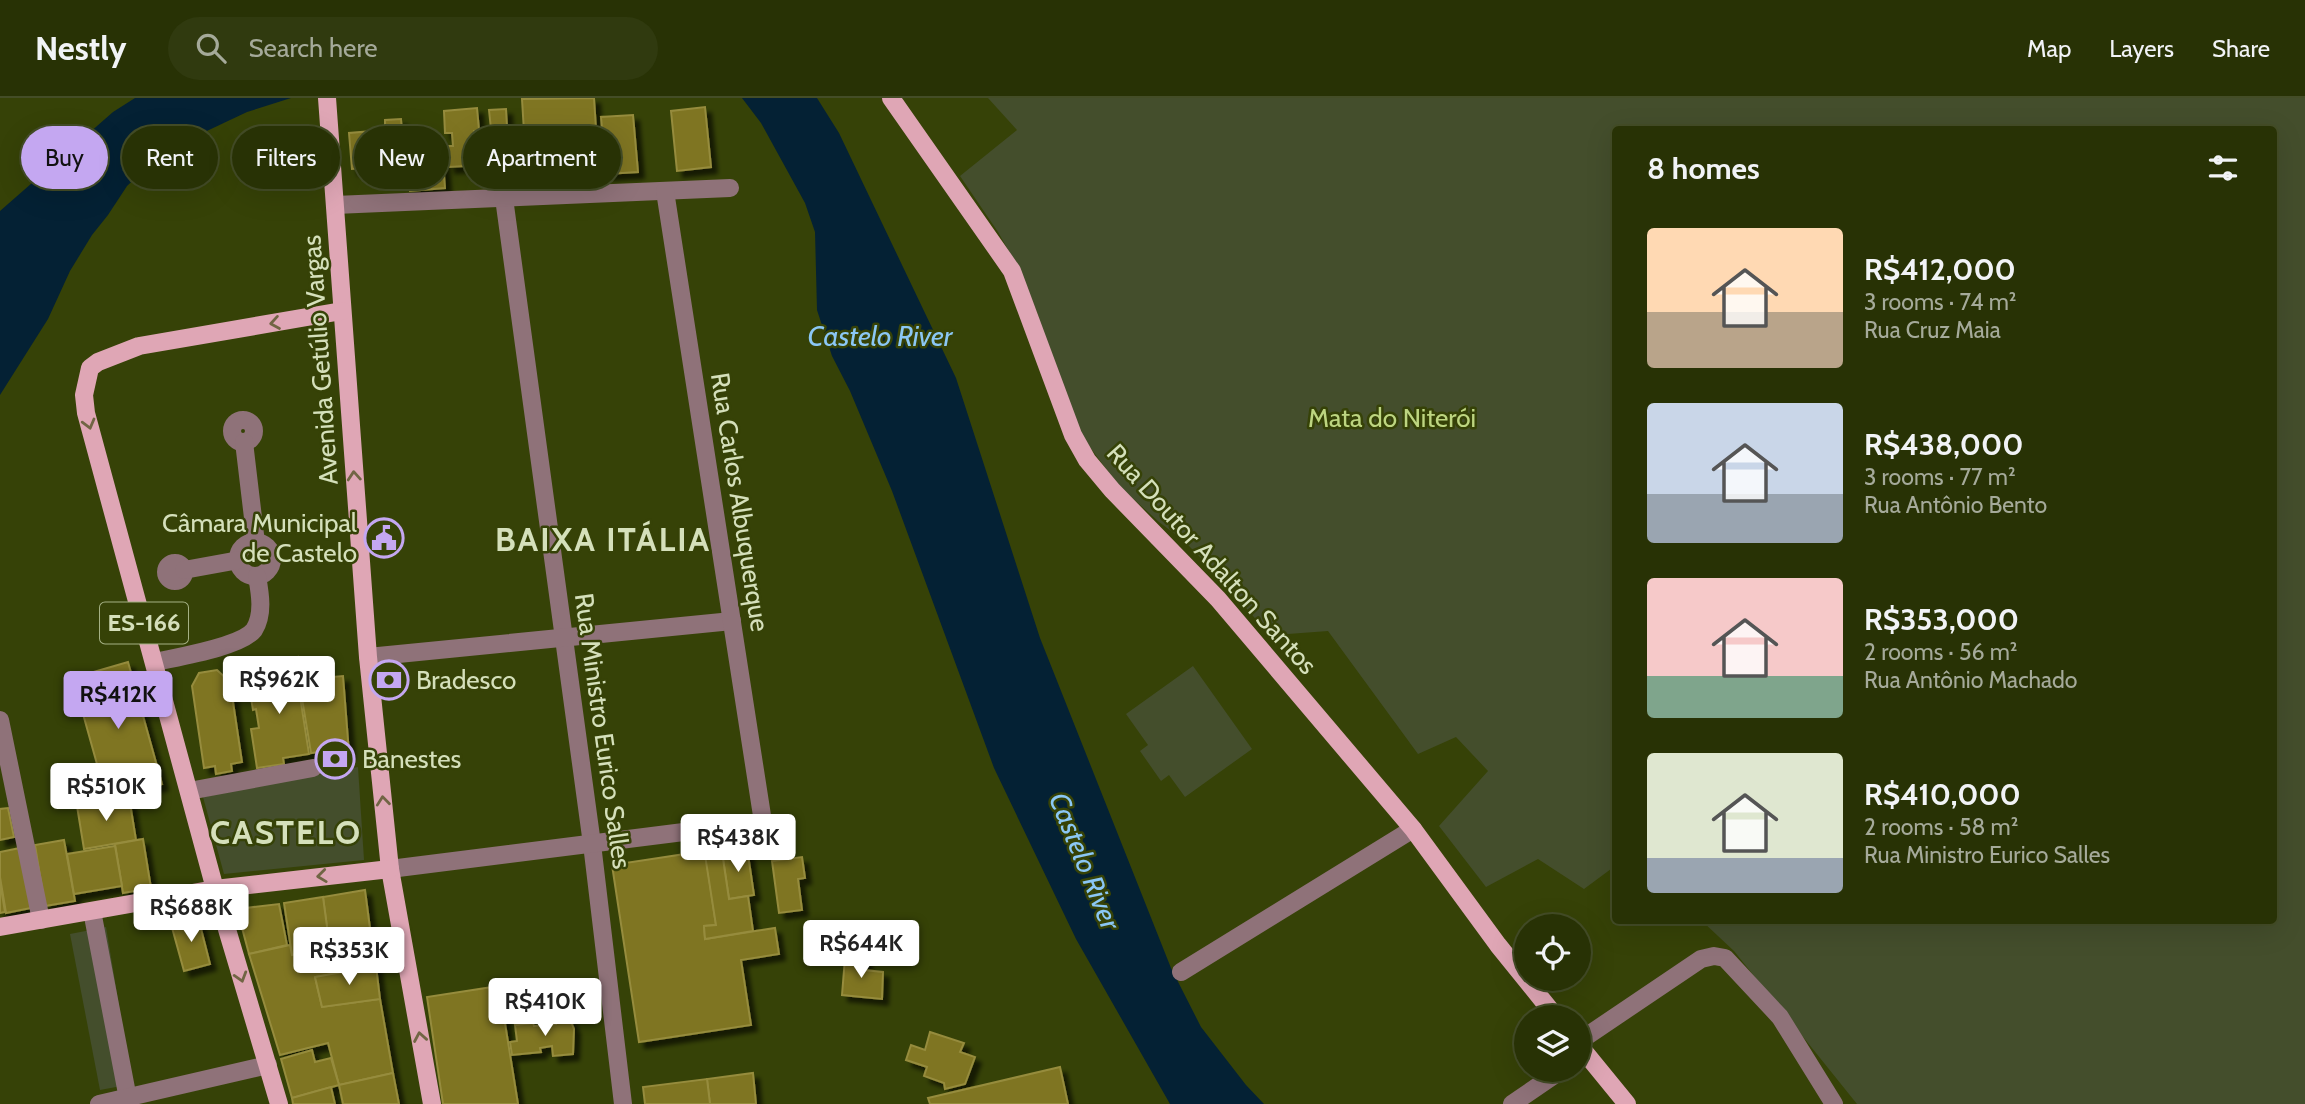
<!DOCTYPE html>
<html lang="en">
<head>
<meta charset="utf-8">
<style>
  body { margin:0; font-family:Cabin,sans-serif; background:#303a0f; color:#f1f3f6; height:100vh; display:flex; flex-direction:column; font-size:26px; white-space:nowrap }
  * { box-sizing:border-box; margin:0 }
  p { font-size:23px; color:#a5aa9a }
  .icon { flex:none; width:38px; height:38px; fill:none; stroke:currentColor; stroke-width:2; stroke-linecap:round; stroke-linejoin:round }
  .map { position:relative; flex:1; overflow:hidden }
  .sheet { position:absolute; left:1612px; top:28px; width:665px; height:798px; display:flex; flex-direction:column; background:#283205; border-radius:7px; box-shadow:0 7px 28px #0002,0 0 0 2px #444d27 }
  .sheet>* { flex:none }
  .banner { position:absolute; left:21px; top:28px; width:665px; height:63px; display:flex; gap:14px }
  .buttons { position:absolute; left:1514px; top:816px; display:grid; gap:14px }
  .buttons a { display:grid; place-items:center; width:77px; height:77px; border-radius:50%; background:#283205; box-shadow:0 7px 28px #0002,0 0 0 2px #444d27; font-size:35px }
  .price { position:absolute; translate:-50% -60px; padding:0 16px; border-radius:7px; background:#fff; color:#222; font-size:23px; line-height:46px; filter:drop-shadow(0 2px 4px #0008) }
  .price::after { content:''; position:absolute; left:50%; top:42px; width:21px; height:16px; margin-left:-10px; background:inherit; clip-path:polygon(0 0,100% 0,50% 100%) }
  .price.selected { background:#c4a7f1; color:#111 }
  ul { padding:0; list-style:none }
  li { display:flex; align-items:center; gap:21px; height:175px; padding:0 35px }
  li span { display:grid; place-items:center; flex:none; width:196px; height:140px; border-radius:7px; color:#555 }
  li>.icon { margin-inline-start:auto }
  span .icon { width:84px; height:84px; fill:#fffc; stroke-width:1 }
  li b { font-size:30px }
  h2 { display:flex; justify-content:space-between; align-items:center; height:84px; padding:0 35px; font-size:30px }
  .pill { padding:0 24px; border-radius:32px; background:#283205; box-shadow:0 7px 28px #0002,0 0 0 2px #444d27; font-size:24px; line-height:63px }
  .pill.selected { background:#c4a7f1; color:#111 }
  header { display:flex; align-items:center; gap:42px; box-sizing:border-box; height:98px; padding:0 35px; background:#283205; border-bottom:2px solid #444d27 }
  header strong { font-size:33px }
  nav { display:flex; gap:38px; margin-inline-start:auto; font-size:24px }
  .search { width:490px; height:63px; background:#303a0f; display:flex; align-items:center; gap:18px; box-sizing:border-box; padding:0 24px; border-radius:38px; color:#a5aa9a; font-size:26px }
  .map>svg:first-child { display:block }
  .green { fill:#444e2c }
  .water { fill:#042134 }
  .building { fill:#7f7422; stroke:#968c3d; stroke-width:2; filter:url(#shadow) }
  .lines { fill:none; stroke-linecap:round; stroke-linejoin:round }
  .minor { stroke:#8f7279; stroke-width:18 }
  .major { stroke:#dfa6b5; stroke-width:18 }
  .oneway { stroke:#716544 }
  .labels { text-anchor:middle; stroke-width:5; stroke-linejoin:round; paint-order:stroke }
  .shield { fill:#364207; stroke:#a5b185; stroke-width:2 }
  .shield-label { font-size:24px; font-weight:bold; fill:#d5e0bb }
  .street-label { font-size:26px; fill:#d5e0bb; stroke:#364207 }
  .park-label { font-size:26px; fill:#bdd581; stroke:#364207 }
  .poi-label { font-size:26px; fill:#d5e0bb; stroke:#364207; text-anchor:start }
  .water-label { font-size:28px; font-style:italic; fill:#8bc7f5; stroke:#364207 }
  .district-label { font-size:33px; font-weight:bold; letter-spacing:2px; fill:#d5e0bb; stroke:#364207 }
</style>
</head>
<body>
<header>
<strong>Nestly</strong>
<div class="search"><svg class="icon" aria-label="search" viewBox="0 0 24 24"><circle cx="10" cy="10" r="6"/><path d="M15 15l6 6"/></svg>Search here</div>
<nav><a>Map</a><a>Layers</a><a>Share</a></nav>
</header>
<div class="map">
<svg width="2305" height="1006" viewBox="0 0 2305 1006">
  <defs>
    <filter id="shadow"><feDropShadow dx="6" dy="6" stdDeviation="2" flood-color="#0009"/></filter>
  </defs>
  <rect width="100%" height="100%" fill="#364207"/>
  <g class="green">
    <polygon points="988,0 2305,0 2305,1006 1857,1006 1734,853 1702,823 2273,822 2273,32 1615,32 1615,768 1584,791 1538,761 1486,789 1439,728 1488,673 1456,639 1418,656 1328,533 1288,536 1266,533 1215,474 1183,442 1159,424 1119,388 1089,348 1073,321 1044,246 1038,217 1019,171 998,134 960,78 1017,32"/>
    <polygon points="1193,568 1252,651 1185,699 1169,677 1161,683 1140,653 1148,647 1126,616"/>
    <polygon points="358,669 364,762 224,776 203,699"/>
    <polygon points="106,829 132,986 100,992 70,836"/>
  </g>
  <g class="water">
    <polygon points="135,0 291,0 247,14 192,40 154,62 127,88 108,117 92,137 70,173 48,221 0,297 0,113 113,14"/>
    <polygon points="742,0 817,0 839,35 956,280 1040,540 1171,870 1201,929 1246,987 1264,1006 1170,1006 1076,841 994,670 892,393 850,293 832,258 817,212 815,134 805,105 761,25"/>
  </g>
  <g class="building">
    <polygon points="594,0 598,62 571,64 570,57 540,59 541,82 527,83 522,1"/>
    <polygon points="705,9 711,69 677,73 671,13"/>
    <polygon points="477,10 479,32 474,33 475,45 480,45 482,67 449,69 448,48 453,48 452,35 445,35 444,13"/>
    <polygon points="506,11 507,29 513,28 515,48 519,48 521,79 484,82 482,49 487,49 485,32 491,31 489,12"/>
    <polygon points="633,17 638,74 606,76 601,19"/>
    <polygon points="401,21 403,43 389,44 390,68 352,71 349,35 385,32 385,22"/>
    <polygon points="442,51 445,90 410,93 407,55"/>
    <polygon points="298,559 301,578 297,579 309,656 283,660 284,666 257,670 251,631 259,630 256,611 253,612 249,588 273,584 270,563"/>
    <polygon points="128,564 162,686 107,702 73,580"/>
    <polygon points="217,572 230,584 242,664 231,666 232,673 216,676 215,668 204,670 192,588 199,575"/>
    <polygon points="343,578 349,655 326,657 325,653 311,655 299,582"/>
    <polygon points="129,699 136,742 84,751 77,708"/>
    <polygon points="8,710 14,739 0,742 0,711"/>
    <polygon points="143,741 151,790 123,795 115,746"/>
    <polygon points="64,742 75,803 45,808 35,747"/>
    <polygon points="115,748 122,788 74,796 67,756"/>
    <polygon points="20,750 31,810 6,815 0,779 0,754"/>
    <polygon points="747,750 754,797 729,801 722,754"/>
    <polygon points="705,753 716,827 704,828 705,841 775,830 779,856 741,862 751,927 639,944 612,767"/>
    <polygon points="722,754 729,801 748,798 753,833 705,841 704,828 716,827 705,757"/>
    <polygon points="802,759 805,780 798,781 802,812 779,815 772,763"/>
    <polygon points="0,784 5,814 0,815"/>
    <polygon points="365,792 371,838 329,844 323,799"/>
    <polygon points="323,799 330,851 292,857 284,805"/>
    <polygon points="279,806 287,847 249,856 237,811"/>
    <polygon points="198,819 210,866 184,873 171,826"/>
    <polygon points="371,838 376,868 315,879 322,909 380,901 393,975 339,987 328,945 280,957 249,856 290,847 292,857 330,851 329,844"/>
    <polygon points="845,860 866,861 864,872 883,874 882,901 842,897"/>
    <polygon points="376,868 380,901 322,909 315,879"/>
    <polygon points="499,888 518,1006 443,1006 427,899"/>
    <polygon points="569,919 574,931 573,956 553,958 552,948 540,950 541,954 512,957 510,944 517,943 515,927 533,925 534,928 556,926 555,921"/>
    <polygon points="930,934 964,945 960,954 975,959 965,986 945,991 944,985 924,978 927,969 906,962 911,947 925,952"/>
    <polygon points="312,952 315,964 331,960 339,987 292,1000 281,961"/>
    <polygon points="1060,969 1068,1006 930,1006 928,1000"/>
    <polygon points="393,975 399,1006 343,1006 339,987"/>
    <polygon points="753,975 756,1006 710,1006 707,981"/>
    <polygon points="707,981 710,1006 645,1006 643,989"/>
    <polygon points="331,989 335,1006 293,1006 292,1000"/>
  </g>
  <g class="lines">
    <g class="minor">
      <polyline points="504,100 592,746 623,1006"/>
      <polyline points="335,107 730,90"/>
      <circle cx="243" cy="333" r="11"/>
      <polyline points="244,344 256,445"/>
      <circle cx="255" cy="461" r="17"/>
      <circle cx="175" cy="474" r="9"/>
      <polyline points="184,472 239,462"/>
      <polyline points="368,559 732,523"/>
      <path d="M155,564C177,559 241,549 254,532C264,516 260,495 257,478"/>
      <polyline points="0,622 41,822"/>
      <polyline points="189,693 313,670"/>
      <polyline points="390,771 763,724 665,93"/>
      <polyline points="92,813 129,1006"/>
      <polyline points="1181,874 1413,731"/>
      <polyline points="1578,944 1701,861 1714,858 1725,860 1780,919 1834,1006"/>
      <polyline points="99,1006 268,967"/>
      <polyline points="1512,1006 1563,971"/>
    </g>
    <g class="major">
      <polyline points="327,0 368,559 390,771 432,1006"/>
      <polyline points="891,0 1012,173 1073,337 1087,362 1112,392 1218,501 1413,731 1498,847 1556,919"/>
      <polyline points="0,829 215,791 390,771"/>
      <polyline points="1578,946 1627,1006"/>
      <polyline points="279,1006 215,791 86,315 84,297 90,270 98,264 139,248 342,213"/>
    </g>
  </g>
  <defs><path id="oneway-chevron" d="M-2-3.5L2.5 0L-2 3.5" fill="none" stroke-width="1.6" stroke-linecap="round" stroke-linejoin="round" transform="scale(1.75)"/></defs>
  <g class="oneway">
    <use href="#oneway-chevron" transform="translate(275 225) rotate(170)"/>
    <use href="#oneway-chevron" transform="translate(89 326) rotate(75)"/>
    <use href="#oneway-chevron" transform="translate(354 378) rotate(-94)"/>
    <use href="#oneway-chevron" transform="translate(383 703) rotate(-96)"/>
    <use href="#oneway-chevron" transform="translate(322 778) rotate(173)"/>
    <use href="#oneway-chevron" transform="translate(241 879) rotate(73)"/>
    <use href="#oneway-chevron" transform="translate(420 939) rotate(-100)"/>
  </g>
  <defs>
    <g id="civic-ring" transform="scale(2.0125)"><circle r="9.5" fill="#364207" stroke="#c4a7f1" stroke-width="1.5"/><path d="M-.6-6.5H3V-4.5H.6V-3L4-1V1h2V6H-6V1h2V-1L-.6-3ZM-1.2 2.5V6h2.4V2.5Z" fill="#c4a7f1"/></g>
    <g id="bank-ring" transform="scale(2.0125)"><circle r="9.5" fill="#364207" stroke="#c4a7f1" stroke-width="1.5"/><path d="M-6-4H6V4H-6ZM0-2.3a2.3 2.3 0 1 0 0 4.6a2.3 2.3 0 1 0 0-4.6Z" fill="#c4a7f1"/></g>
  </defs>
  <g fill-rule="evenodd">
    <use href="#civic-ring" x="384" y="440"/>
    <use href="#bank-ring" x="389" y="582"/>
    <use href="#bank-ring" x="335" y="661"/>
  </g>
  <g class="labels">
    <rect class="shield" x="100" y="504.5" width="88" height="41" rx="5"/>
    <g class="shield-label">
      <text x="144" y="533">ES-166</text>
    </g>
    <g class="street-label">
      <text transform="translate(320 262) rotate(-94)" y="9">Avenida Getúlio Vargas</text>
      <text transform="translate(740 404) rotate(81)" y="9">Rua Carlos Albuquerque</text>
      <text transform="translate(1212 461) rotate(48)" y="9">Rua Doutor Adalton Santos</text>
      <text transform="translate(603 633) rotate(82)" y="9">Rua Ministro Eurico Salles</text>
    </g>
    <g class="park-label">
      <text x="1392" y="329">Mata do Niterói</text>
    </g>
    <g class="poi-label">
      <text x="357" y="434" text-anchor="end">Câmara Municipal<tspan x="357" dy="30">de Castelo</tspan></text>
      <text x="416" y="591">Bradesco</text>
      <text x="362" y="670">Banestes</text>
    </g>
    <g class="water-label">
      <text x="880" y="248">Castelo River</text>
      <text transform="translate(1085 763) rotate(68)" y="10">Castelo River</text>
    </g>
    <g class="district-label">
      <text x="603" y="453">BAIXA ITÁLIA</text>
      <text x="286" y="746">CASTELO</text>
    </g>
  </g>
</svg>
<div class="buttons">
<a><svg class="icon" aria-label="locate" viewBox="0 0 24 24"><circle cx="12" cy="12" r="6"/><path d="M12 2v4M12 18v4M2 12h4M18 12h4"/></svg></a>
<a><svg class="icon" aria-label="layers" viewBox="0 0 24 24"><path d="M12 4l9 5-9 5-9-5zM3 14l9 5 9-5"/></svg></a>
</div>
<b class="price" style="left:279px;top:618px">R$962K</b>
<b class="price selected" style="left:118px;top:633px">R$412K</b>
<b class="price" style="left:106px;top:725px">R$510K</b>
<b class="price" style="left:738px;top:776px">R$438K</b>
<b class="price" style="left:191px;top:846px">R$688K</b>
<b class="price" style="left:861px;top:882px">R$644K</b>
<b class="price" style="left:349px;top:889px">R$353K</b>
<b class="price" style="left:545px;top:940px">R$410K</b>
<div class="banner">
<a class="pill selected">Buy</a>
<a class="pill">Rent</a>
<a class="pill">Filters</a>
<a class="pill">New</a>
<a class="pill">Apartment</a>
</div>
<section class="sheet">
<h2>8 homes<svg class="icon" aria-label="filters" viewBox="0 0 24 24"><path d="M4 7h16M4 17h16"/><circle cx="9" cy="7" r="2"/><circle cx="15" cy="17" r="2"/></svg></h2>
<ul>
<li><span style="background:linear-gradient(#ffd9b3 60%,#b9a48a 0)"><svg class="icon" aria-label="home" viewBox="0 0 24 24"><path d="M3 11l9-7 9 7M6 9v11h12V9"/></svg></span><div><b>R$412,000</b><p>3 rooms · 74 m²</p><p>Rua Cruz Maia</p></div></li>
<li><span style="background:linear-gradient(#c9d6e8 65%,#9aa5b1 0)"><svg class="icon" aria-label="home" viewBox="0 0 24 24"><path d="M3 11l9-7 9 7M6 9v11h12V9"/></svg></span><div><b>R$438,000</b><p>3 rooms · 77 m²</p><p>Rua Antônio Bento</p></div></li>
<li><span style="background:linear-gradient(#f6c9c9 70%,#7fa58c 0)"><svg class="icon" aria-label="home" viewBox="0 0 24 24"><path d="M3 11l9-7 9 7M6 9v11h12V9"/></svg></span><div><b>R$353,000</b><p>2 rooms · 56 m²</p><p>Rua Antônio Machado</p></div></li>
<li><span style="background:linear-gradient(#dfe7d0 75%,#9aa5b1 0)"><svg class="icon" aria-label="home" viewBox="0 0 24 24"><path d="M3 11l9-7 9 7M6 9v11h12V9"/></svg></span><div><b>R$410,000</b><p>2 rooms · 58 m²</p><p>Rua Ministro Eurico Salles</p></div></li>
</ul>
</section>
</div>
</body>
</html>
